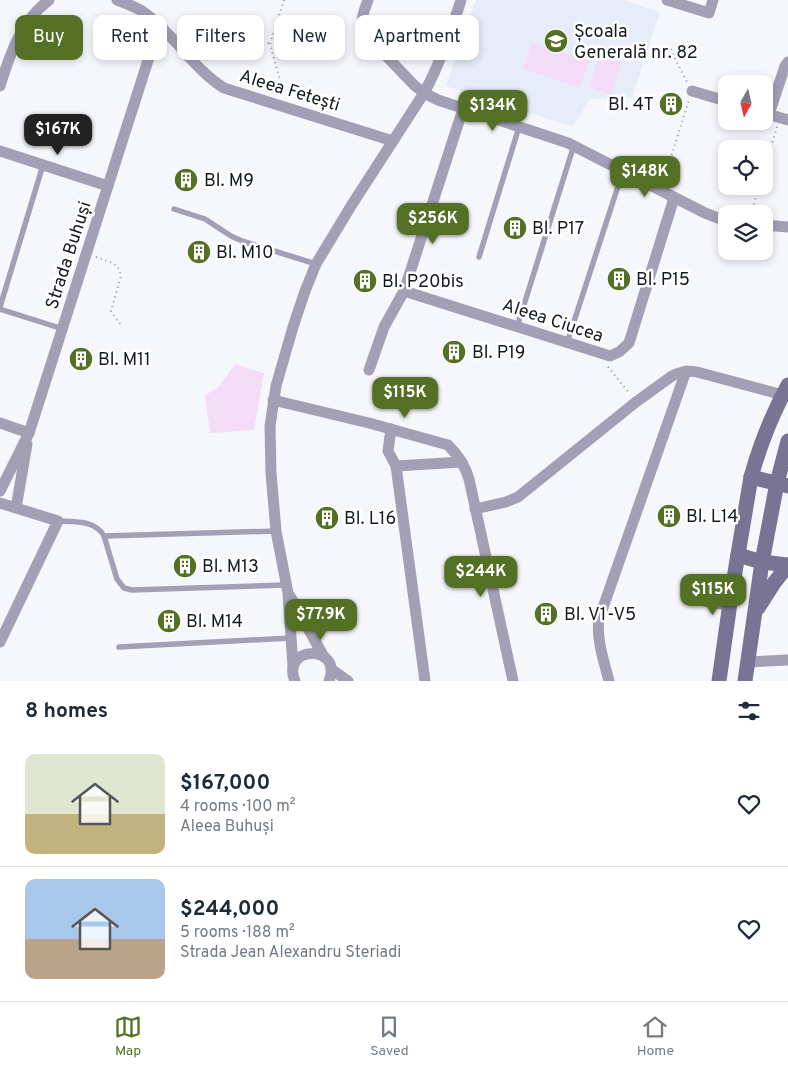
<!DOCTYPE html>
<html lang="en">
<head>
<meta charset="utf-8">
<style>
  body { margin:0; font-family:Overpass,sans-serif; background:#f6f6f7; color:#1f2937; height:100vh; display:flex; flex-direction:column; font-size:19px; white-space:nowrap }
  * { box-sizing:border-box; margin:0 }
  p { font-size:16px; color:#747a83 }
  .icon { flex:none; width:28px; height:28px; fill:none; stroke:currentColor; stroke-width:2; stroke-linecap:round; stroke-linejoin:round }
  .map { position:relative; height:681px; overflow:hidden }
  .sheet { display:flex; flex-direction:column; background:#fff; flex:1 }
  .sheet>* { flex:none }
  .hud { position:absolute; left:15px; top:15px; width:500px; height:45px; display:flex; gap:10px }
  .needle { width:32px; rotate:188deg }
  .tools { position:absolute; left:718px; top:75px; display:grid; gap:10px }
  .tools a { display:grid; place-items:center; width:55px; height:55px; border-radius:10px; background:#fff; box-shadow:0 2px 8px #0003; font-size:25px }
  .price { position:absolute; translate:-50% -42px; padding:0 11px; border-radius:10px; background:#547024; color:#fff; font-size:16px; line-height:32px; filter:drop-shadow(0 1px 2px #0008) }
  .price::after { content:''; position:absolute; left:50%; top:30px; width:15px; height:11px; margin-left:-8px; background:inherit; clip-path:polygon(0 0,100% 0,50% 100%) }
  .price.active { background:#222; color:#fff }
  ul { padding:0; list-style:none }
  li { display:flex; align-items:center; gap:15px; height:125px; padding:0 25px }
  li+li { border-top:1px solid #e0e1e3 }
  li span { display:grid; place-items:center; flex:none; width:140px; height:100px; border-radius:10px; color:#555 }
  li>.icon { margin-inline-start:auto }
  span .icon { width:60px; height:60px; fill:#fffc; stroke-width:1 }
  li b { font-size:21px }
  h2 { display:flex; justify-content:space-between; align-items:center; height:60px; padding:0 25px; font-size:21px }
  .chip { padding:0 18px; border-radius:10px; background:#fff; box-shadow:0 2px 8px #0003; font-size:18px; line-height:45px }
  .chip.active { background:#547024; color:#fff }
  .dock { display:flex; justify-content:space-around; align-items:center; height:70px; border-top:1px solid #e0e1e3; background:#fff; font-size:14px; color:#747a83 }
  .dock a { display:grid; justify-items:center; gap:2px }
  .dock .active { color:#547024 }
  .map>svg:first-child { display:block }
  .built { fill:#e6ecf8 }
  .green { fill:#f4dbf8 }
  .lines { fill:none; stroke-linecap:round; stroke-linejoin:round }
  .path { stroke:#8f9299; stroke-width:2; stroke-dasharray:1 4; stroke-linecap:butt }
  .lane { stroke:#a39fb5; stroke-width:5.5 }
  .street { stroke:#a39fb5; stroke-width:11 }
  .secondary { stroke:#7a7494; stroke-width:15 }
  .labels { text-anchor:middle; stroke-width:5; stroke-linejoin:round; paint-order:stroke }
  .poi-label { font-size:18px; fill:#151921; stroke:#fff; text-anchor:start }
  .street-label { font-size:18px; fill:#151921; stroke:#fff }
</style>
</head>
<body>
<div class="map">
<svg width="788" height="681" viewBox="0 0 788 681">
  <rect width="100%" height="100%" fill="#f5f7fc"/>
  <polygon class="built" points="476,0 623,0 660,12 632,98 590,99 573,127 446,86"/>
  <g class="green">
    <polygon points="532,42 589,61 580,88 523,69"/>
    <polygon points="602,48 624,55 611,95 589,87"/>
    <polygon points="235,364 264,373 254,430 210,433 205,395 219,387"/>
  </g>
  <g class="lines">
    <g class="path">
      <polyline points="284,0 270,44 284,95"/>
      <polyline points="671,49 676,61 687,82"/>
      <polyline points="207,60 241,35 270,44"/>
      <polyline points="764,171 777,127"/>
      <polyline points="664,179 689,100"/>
      <polyline points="751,214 759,186"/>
      <polyline points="96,257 113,263 119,269 121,276 111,311 120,324"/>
      <polyline points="608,367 630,394"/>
    </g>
    <g class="lane">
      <polyline points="174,209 205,219 231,236 242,241 316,264"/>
      <polyline points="479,257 519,127"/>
      <polyline points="0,307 43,165"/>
      <polyline points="0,309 63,329"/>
      <polyline points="517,327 574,145"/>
      <polyline points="567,343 623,171"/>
      <path d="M58,521C75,522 95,520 104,536L117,579L124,588L132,590L286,585"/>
      <polyline points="104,536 276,531"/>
      <polyline points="689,601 728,608"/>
      <polyline points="119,647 291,638"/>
    </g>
    <g class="street">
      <path d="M117,0C125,3 134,6 142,11C172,31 193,69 224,88L393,141"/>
      <path d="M368,0C363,13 359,23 366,35L415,86L424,93L438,100L568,143L705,213L726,221"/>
      <polyline points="667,0 709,13 713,0"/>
      <path d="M0,86C10,54 21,21 49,0"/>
      <polyline points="692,91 726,101"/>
      <polyline points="764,113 788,120"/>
      <polyline points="769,114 785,66 788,62"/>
      <polyline points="0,151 108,186"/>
      <polyline points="764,225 788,227"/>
      <polyline points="404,291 610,356 619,352 629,343 674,198"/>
      <polyline points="369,370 384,327 404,291 463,109"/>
      <path d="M273,400L369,423L448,445C458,455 465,465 469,479L513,681"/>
      <polyline points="0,423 29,433"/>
      <polyline points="391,429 388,451 396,466 425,681"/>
      <polyline points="396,466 462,462"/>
      <polyline points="0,491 29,433 159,26"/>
      <polyline points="0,503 58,521 0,642"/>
      <polyline points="16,508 27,444"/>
      <path d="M475,509L506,502L518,497L636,402L672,376C680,372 688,370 697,372L783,395"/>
      <polyline points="290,596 324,657"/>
      <polyline points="747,662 788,660"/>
      <path d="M293,666L288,593L276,531L271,473L270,426L276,386L293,327L305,291L316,264L351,206L424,93C440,64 451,31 461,0"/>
      <polyline points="331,669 348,681"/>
      <path d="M295,681C280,645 344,644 329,681"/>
      <path d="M609,681C604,661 596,639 599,619L686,371"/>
    </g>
    <g class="secondary">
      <polyline points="751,477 788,486"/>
      <polyline points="738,555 762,562 788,565"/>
      <polyline points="758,608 774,583 788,565"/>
      <path d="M719,681L731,596L751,477C760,445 772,414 788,385"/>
      <polyline points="745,681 762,562 777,483 788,441"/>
    </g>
  </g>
  <defs>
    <g id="school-disc" transform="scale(1.25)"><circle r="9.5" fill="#547024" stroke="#fff"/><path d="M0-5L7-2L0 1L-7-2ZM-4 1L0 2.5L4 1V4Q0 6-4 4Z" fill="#fff"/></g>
    <g id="building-disc" transform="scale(1.25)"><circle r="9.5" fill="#547024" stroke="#fff"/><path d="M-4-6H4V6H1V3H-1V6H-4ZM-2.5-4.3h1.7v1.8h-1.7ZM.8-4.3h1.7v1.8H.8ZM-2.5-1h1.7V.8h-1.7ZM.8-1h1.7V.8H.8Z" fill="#fff"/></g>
  </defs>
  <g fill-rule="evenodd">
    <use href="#school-disc" x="556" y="41"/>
    <use href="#building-disc" x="671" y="104"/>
    <use href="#building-disc" x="186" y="180"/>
    <use href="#building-disc" x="515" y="228"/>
    <use href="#building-disc" x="199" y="252"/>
    <use href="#building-disc" x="619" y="279"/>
    <use href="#building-disc" x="365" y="281"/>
    <use href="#building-disc" x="454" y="352"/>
    <use href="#building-disc" x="81" y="359"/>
    <use href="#building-disc" x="669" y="516"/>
    <use href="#building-disc" x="327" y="518"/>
    <use href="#building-disc" x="185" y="566"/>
    <use href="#building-disc" x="546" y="614"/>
    <use href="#building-disc" x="169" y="621"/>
  </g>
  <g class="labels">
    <g class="poi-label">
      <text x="574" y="37">Școala<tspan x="574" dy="21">Generală nr. 82</tspan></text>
      <text x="654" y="110" text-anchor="end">Bl. 4T</text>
      <text x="204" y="186">Bl. M9</text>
      <text x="532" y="234">Bl. P17</text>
      <text x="216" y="258">Bl. M10</text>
      <text x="636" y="285">Bl. P15</text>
      <text x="382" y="287">Bl. P20bis</text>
      <text x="472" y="358">Bl. P19</text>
      <text x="98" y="365">Bl. M11</text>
      <text x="686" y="522">Bl. L14</text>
      <text x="344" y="524">Bl. L16</text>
      <text x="202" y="572">Bl. M13</text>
      <text x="564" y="620">Bl. V1-V5</text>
      <text x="186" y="627">Bl. M14</text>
    </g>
    <g class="street-label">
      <text transform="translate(290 90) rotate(17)" y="6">Aleea Fetești</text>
      <text transform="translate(68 255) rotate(-72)" y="6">Strada Buhuși</text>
      <text transform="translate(553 320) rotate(18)" y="6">Aleea Ciucea</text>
    </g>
  </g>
</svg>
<div class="tools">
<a><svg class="needle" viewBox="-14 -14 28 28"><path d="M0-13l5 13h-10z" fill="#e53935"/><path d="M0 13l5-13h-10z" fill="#747a83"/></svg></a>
<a><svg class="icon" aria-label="locate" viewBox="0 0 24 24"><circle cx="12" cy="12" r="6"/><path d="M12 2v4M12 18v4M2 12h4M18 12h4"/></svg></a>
<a><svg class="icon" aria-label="layers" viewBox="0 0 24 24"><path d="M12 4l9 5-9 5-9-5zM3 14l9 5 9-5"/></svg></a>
</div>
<b class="price" style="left:493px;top:132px">$134K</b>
<b class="price active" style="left:58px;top:156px">$167K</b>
<b class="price" style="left:645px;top:198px">$148K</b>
<b class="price" style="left:433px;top:245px">$256K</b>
<b class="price" style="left:405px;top:419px">$115K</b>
<b class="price" style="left:481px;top:598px">$244K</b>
<b class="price" style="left:713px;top:616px">$115K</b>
<b class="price" style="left:321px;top:641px">$77.9K</b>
<div class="hud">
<a class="chip active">Buy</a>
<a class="chip">Rent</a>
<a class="chip">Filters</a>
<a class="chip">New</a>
<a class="chip">Apartment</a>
</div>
</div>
<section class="sheet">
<h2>8 homes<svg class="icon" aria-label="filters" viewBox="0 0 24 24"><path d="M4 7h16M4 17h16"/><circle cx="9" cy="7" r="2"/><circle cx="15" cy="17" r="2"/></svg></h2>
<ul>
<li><span style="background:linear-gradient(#dfe7d0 60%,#c2b280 0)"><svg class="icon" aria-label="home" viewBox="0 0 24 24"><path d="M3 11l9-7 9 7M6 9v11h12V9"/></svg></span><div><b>$167,000</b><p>4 rooms · 100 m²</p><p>Aleea Buhuși</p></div><svg class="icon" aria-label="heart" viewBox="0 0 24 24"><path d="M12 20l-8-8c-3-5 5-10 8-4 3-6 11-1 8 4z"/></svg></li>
<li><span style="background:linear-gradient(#a9c7e8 60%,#b9a48a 0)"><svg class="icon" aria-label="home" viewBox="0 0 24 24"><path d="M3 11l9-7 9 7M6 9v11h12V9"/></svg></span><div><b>$244,000</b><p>5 rooms · 188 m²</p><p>Strada Jean Alexandru Steriadi</p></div><svg class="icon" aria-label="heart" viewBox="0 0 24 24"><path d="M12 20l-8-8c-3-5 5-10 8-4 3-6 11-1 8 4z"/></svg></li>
</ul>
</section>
<nav class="dock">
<a class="active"><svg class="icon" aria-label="map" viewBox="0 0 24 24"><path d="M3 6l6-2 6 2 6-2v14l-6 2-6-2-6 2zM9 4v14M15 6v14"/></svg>Map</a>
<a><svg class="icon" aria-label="saved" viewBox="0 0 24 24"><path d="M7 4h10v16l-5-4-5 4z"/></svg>Saved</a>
<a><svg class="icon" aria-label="home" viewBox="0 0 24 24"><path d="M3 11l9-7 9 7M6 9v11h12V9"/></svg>Home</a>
</nav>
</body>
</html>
